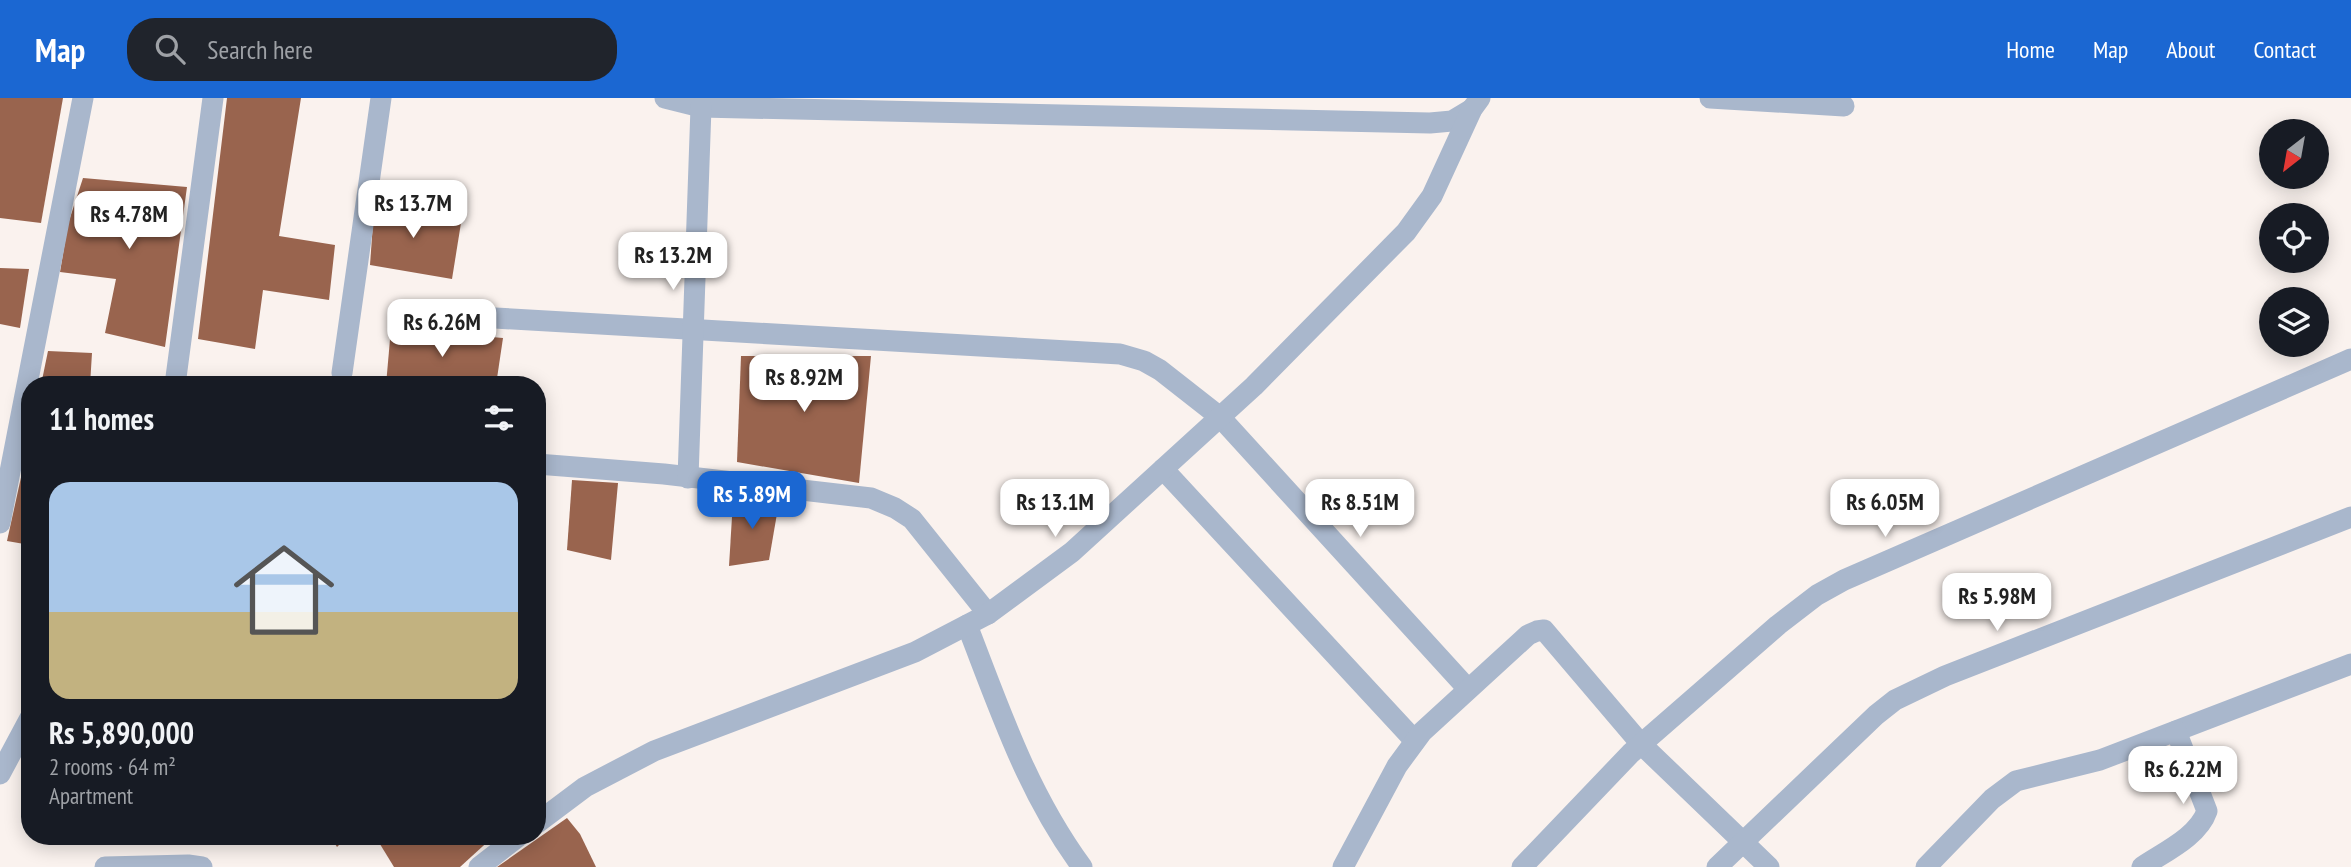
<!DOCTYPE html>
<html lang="en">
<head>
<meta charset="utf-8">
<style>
  body { margin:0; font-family:"PT Sans Narrow",sans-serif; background:#20242c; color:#f1f3f6; height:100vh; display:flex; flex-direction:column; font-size:26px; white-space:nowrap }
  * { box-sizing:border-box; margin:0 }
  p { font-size:23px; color:#9ea1a6 }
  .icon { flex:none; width:38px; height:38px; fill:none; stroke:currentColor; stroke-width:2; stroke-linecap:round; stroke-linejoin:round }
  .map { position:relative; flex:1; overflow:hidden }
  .sheet { position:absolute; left:21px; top:278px; width:525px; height:469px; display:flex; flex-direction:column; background:#171b24; border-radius:28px; box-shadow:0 4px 18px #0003 }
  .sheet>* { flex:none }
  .needle { width:46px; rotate:211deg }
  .fabs { position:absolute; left:2259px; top:21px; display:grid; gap:14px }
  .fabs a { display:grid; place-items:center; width:70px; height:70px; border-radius:50%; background:#171b24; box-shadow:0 4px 18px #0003; font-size:35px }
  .price { position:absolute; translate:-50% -60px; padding:0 16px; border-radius:14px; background:#fff; color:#222; font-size:23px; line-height:46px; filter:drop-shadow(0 2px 4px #0008) }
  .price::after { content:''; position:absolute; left:50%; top:42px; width:21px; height:16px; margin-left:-10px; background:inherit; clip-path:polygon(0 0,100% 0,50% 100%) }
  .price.active { background:#1b67d2; color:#fff }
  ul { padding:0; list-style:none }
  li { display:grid; align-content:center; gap:14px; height:371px; padding:0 28px }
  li+li { border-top:2px solid #363941 }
  li span { display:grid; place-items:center; height:217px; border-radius:21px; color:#555 }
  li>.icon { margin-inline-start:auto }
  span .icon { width:126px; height:126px; fill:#fffc; stroke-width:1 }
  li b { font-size:30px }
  h2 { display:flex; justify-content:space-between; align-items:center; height:84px; padding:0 28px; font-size:30px }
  header { display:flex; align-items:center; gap:42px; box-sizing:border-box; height:98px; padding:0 35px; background:#1b67d2; color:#fff }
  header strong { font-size:33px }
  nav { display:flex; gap:38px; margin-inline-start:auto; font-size:24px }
  .search { width:490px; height:63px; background:#20242c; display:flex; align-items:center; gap:18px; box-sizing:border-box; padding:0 24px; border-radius:28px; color:#9ea1a6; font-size:26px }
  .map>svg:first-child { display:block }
  .building { fill:#99644e }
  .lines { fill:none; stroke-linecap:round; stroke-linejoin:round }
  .street { stroke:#a9b7cc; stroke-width:21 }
</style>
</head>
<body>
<header>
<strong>Map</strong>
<div class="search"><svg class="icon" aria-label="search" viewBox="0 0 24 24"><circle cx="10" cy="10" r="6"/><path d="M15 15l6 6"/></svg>Search here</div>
<nav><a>Home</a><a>Map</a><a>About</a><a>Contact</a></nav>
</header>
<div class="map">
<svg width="2351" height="769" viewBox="0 0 2351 769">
  <rect width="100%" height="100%" fill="#faf2ee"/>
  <g class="building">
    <polygon points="0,0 63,0 41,125 0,120"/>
    <polygon points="227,0 301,0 279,138 335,147 329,202 263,192 255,251 198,241"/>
    <polygon points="83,80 187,89 165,249 105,235 116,181 60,174 68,126"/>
    <polygon points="375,97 461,125 452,181 370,167"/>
    <polygon points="0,170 29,171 20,230 0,226"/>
    <polygon points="391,230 503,240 496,287 386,287"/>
    <polygon points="48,253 92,255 90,287 41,287"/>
    <polygon points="741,258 871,258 859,385 737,364"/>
    <polygon points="29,343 30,343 30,447 7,443"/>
    <polygon points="572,382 618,385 611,462 567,452"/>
    <polygon points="733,403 779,404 769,462 729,468"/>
    <polygon points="567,720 580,736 596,769 497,769"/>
    <polygon points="330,738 348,738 337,749"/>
    <polygon points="375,738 494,738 460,769 394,769"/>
  </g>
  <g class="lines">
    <g class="street">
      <polyline points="665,0 701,9 1430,25 1452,23 1472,11"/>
      <polyline points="1710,0 1844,8"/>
      <polyline points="495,220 1120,256 1144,263 1160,272 1220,319 1468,591"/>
      <polyline points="342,275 381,0"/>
      <polyline points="175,287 213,0"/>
      <polyline points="537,366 664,376 871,400 895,410 912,421 988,516"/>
      <polyline points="1163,371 1415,643"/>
      <polyline points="688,380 701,9"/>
      <polyline points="0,425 83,0"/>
      <path d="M967,527C1000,612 1027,694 1082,769"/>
      <polyline points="0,676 30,620"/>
      <polyline points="537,725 585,689 654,653 915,554 988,516 1072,454 1254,288 1406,134 1432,98 1472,11 1480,0"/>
      <polyline points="105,769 188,767 202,769"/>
      <polyline points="479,769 519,738"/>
      <polyline points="1343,769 1397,668 1422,634 1528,537 1537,533 1544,532 1641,646 1769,769"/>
      <polyline points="1522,769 1631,655 1778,527 1817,497 1844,482 2351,261"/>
      <polyline points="1717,769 1876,617 1895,602 1945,578 2351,419"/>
      <polyline points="1926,769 1992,701 2016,683 2100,662 2351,566"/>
      <path d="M2142,769C2164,754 2198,739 2207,713L2176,633"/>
    </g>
  </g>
</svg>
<div class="fabs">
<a><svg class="needle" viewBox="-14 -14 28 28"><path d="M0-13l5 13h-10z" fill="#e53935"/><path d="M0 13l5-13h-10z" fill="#9ea1a6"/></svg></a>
<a><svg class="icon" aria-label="locate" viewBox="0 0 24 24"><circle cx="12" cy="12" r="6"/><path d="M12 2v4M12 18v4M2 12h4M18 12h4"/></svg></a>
<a><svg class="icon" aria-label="layers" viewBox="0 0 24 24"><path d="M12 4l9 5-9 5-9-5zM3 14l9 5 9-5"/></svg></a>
</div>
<b class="price" style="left:413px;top:142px">Rs 13.7M</b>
<b class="price" style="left:129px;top:153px">Rs 4.78M</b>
<b class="price" style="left:673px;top:194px">Rs 13.2M</b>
<b class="price" style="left:442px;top:261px">Rs 6.26M</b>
<b class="price" style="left:804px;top:316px">Rs 8.92M</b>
<b class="price active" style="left:752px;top:433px">Rs 5.89M</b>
<b class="price" style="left:1055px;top:441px">Rs 13.1M</b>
<b class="price" style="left:1360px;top:441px">Rs 8.51M</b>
<b class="price" style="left:1885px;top:441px">Rs 6.05M</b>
<b class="price" style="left:1997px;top:535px">Rs 5.98M</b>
<b class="price" style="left:2183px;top:708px">Rs 6.22M</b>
<section class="sheet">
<h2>11 homes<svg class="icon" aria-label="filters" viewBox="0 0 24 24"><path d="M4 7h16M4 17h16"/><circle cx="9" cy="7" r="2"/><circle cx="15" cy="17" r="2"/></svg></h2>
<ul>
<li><span style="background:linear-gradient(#a9c7e8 60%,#c2b280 0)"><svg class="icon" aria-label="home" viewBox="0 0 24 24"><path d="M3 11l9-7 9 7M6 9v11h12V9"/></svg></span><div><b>Rs 5,890,000</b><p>2 rooms · 64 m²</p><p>Apartment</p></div></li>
</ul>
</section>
</div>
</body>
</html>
